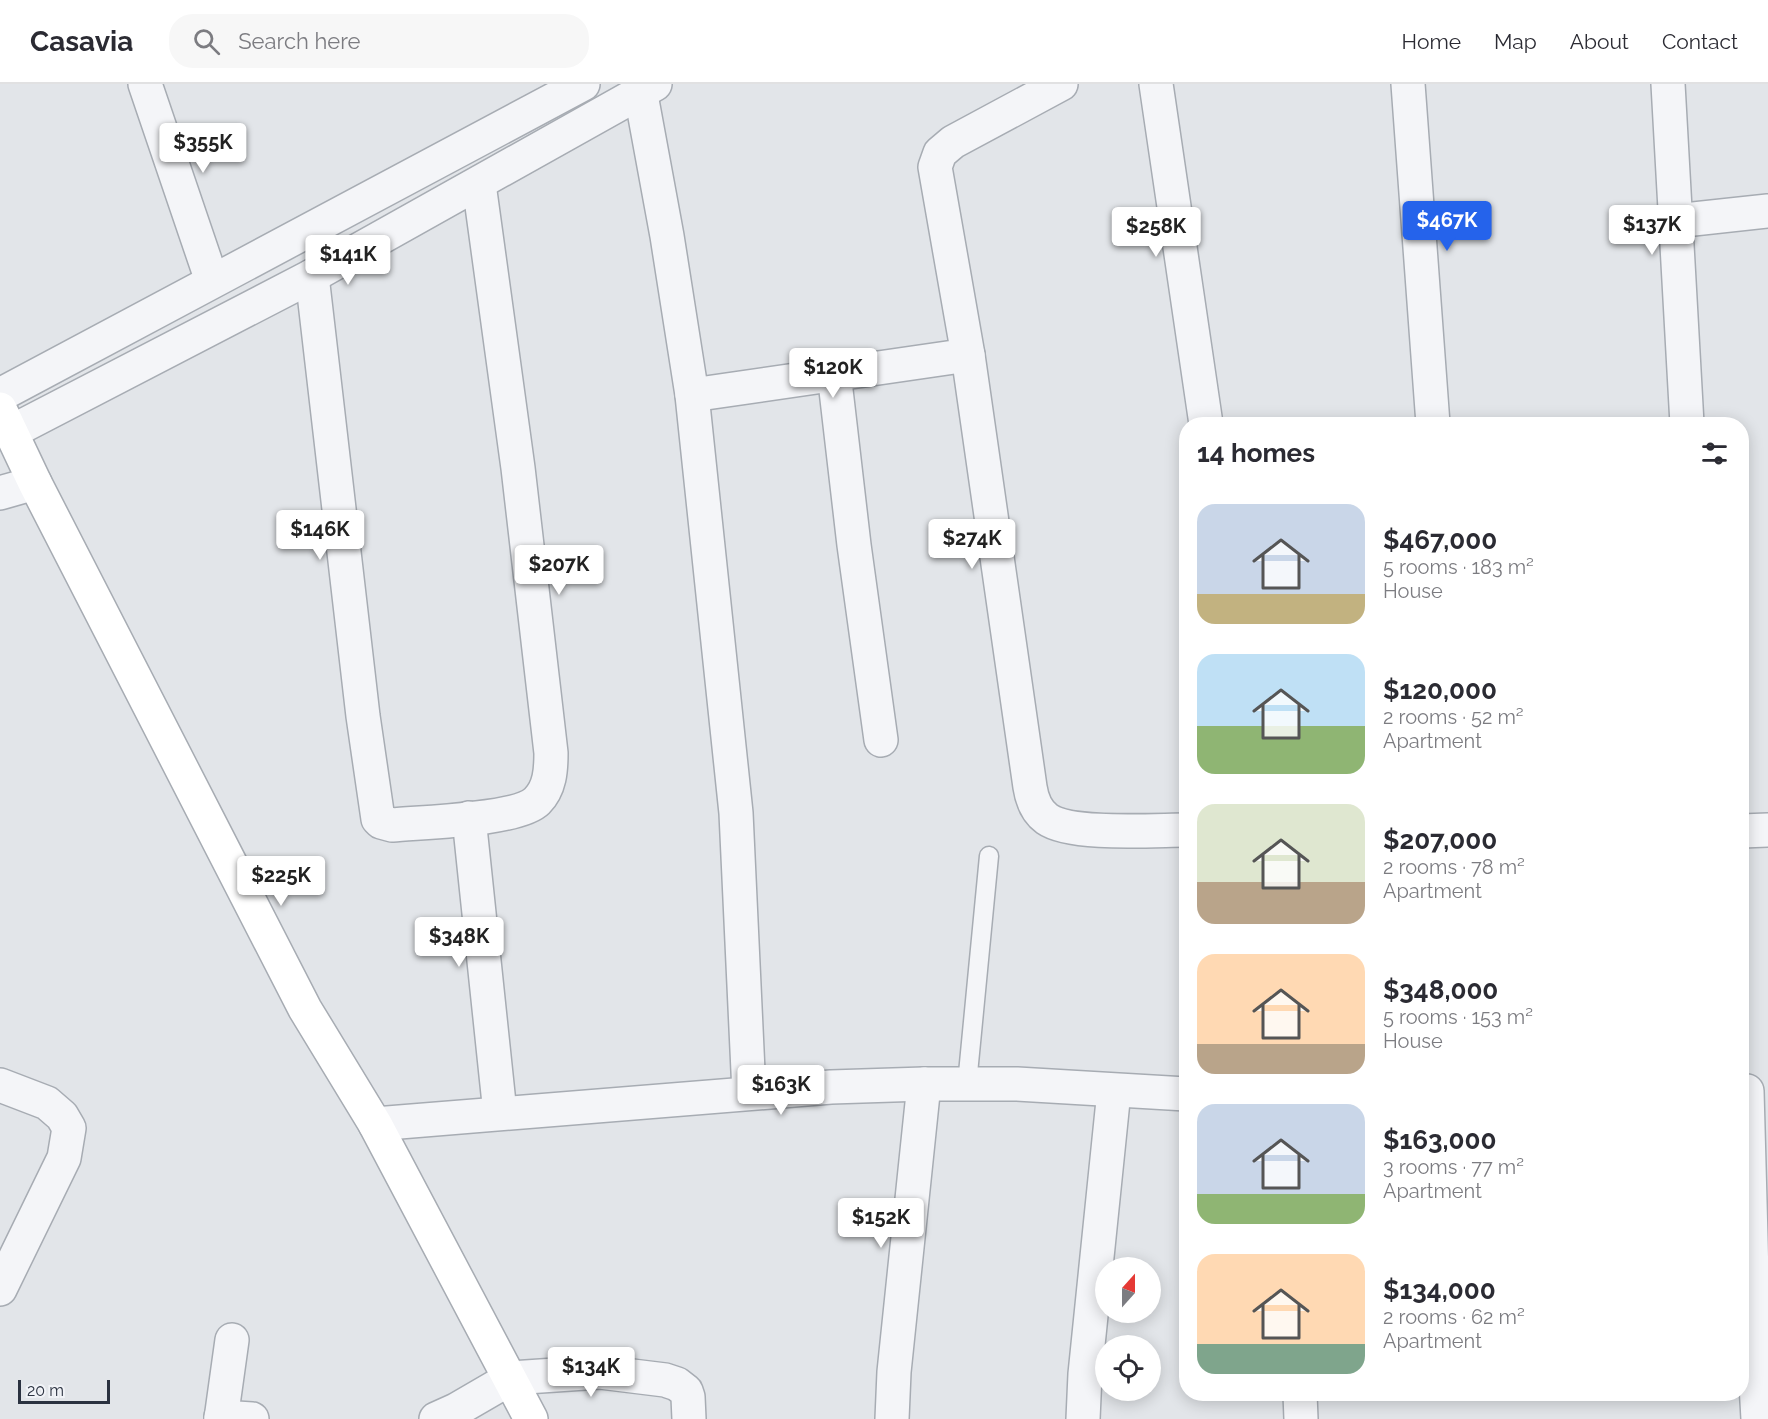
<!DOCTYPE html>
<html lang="en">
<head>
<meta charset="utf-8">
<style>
  body { margin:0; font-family:Raleway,sans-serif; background:#f7f7f7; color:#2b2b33; height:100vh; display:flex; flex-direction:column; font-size:22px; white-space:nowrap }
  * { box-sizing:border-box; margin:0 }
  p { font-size:20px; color:#7c7c81 }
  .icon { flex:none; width:33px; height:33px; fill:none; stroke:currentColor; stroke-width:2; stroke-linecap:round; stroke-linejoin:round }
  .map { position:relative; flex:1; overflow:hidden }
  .details { position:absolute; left:1179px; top:333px; width:570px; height:984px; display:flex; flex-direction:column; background:#fff; border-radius:24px; box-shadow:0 3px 15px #0003 }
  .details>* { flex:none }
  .needle { width:39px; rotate:21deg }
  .tools { position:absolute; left:1095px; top:1173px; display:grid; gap:12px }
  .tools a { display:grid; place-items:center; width:66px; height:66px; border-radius:50%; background:#fff; box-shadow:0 3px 15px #0003; font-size:30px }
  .scale { position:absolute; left:18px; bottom:15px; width:92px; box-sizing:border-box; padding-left:6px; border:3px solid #2b3240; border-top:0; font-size:16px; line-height:21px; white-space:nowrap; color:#2b3240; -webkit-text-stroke:4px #f1f3f7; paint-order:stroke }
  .price { position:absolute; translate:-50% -51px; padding:0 14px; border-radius:6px; background:#fff; color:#222; font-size:20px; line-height:39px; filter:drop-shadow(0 2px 3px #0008) }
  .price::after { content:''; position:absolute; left:50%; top:36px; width:18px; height:14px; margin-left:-9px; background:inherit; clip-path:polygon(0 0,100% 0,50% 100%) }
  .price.active { background:#2563eb; color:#fff }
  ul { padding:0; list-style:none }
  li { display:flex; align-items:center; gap:18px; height:150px; padding:0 18px }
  li span { display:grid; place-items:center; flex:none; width:168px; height:120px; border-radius:18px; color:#555 }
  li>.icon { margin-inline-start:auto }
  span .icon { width:72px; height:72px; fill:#fffc; stroke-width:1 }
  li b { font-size:26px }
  h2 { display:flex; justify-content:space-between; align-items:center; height:72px; padding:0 18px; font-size:26px }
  header { display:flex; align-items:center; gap:36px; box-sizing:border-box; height:84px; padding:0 30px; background:#fff; border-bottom:2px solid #e1e1e2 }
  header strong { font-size:28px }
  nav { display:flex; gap:33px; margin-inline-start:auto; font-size:21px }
  .search { width:420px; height:54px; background:#f7f7f7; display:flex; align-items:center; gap:15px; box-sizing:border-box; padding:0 21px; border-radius:24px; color:#7c7c81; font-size:22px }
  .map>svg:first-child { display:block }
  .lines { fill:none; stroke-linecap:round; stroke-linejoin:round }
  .service-casing { stroke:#a7acb3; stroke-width:21 }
  .minor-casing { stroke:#a7acb3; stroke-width:36 }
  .tertiary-casing { stroke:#a7acb3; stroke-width:36 }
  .secondary-casing { stroke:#a7acb3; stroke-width:36 }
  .service { stroke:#f4f5f8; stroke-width:18 }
  .minor { stroke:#f4f5f8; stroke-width:33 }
  .tertiary { stroke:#f4f5f8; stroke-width:33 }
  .secondary { stroke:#fff; stroke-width:33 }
</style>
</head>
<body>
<header>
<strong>Casavia</strong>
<div class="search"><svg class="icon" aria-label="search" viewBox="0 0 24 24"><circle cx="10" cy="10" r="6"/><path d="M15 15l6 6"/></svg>Search here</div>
<nav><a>Home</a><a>Map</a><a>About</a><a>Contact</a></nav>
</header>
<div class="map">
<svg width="1768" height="1335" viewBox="0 0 1768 1335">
  <rect width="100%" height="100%" fill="#e2e5e9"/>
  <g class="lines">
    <g class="service-casing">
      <polyline id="service" points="967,1000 989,772"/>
    </g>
    <g class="minor-casing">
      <g id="minor">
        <polyline points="145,0 212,197"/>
        <polyline points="639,0 667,152 692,311 736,729 749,1009"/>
        <path d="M1061,0L953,58L940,69L935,83L968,271L1030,703C1032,716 1036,727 1047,735C1071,752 1155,746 1186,746"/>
        <polyline points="1156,0 1206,340"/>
        <polyline points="1408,0 1433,340"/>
        <polyline points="1668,0 1687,340"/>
        <polyline points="1675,137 1768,127"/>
        <path d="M312,192L363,632L378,735L381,738L392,741C422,738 518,736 537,717C550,704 551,686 551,669L518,384L479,100"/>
        <polyline points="834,289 854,461 881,656"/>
        <polyline points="692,311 968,271"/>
        <polyline points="0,409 35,399"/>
        <polyline points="469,734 500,1029"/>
        <polyline points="1742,747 1768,746"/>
        <polyline points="0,1001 47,1019 62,1032 69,1044 64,1074 0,1205"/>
        <polyline points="1747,1007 1754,1265 1758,1335"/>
        <polyline points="375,1040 831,1003 924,1000 1017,1000 1186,1010"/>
        <polyline points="1300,1310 1301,1335"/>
        <polyline points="221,1333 252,1335"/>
        <polyline points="221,1335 232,1256"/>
        <polyline points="436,1335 456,1326 511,1294 600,1288 665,1296 677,1300 686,1307 688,1313 689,1335"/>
        <polyline points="892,1335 894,1288 924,1000"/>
        <polyline points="1083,1335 1085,1290 1114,1007"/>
      </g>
    </g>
    <g class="tertiary-casing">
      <g id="tertiary">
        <polyline points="0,311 583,0"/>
        <polyline points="11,348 312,192 655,0"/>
      </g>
    </g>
    <g class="secondary-casing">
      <polyline id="secondary" points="0,325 35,399 305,925 375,1040 531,1335"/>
    </g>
    <use href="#service" class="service"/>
    <use href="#minor" class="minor"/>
    <use href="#tertiary" class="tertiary"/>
    <use href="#secondary" class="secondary"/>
  </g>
</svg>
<div class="tools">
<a><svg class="needle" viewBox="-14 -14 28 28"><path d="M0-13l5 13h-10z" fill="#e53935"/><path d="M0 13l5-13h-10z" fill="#7c7c81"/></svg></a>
<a><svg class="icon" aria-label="locate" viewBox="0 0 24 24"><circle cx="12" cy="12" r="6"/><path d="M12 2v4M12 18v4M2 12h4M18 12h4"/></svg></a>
</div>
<div class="scale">20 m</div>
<b class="price" style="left:203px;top:90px">$355K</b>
<b class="price active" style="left:1447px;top:168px">$467K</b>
<b class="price" style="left:1652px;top:172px">$137K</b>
<b class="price" style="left:1156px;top:174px">$258K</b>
<b class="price" style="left:348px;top:202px">$141K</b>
<b class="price" style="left:833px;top:315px">$120K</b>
<b class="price" style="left:320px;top:477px">$146K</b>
<b class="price" style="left:972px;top:486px">$274K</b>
<b class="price" style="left:559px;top:512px">$207K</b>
<b class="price" style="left:281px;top:823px">$225K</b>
<b class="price" style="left:459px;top:884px">$348K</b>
<b class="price" style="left:781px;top:1032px">$163K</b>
<b class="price" style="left:881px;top:1165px">$152K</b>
<b class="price" style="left:591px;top:1314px">$134K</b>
<section class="details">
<h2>14 homes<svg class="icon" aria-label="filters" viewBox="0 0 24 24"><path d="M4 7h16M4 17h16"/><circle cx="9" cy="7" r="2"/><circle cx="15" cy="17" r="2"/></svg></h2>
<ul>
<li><span style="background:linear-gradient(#c9d6e8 75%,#c2b280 0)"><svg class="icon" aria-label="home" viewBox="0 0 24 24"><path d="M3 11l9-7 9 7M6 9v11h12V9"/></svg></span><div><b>$467,000</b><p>5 rooms · 183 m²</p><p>House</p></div></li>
<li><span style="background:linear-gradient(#bfe0f5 60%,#8fb573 0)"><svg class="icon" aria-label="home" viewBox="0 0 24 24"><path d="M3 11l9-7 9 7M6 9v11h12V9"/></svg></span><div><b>$120,000</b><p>2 rooms · 52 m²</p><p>Apartment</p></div></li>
<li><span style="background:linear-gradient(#dfe7d0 65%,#b9a48a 0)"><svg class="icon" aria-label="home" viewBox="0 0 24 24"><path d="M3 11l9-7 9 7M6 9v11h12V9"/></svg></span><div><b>$207,000</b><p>2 rooms · 78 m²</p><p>Apartment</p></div></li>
<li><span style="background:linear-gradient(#ffd9b3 75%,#b9a48a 0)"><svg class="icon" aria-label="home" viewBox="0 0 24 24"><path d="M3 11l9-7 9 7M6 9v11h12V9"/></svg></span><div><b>$348,000</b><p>5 rooms · 153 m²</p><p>House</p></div></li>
<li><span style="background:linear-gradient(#c9d6e8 75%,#8fb573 0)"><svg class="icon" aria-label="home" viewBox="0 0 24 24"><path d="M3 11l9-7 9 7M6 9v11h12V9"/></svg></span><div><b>$163,000</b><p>3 rooms · 77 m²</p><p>Apartment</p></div></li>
<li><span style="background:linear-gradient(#ffd9b3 75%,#7fa58c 0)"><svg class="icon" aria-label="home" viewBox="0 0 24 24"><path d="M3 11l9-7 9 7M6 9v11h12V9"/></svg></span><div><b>$134,000</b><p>2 rooms · 62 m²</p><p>Apartment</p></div></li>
</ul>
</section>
</div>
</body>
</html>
